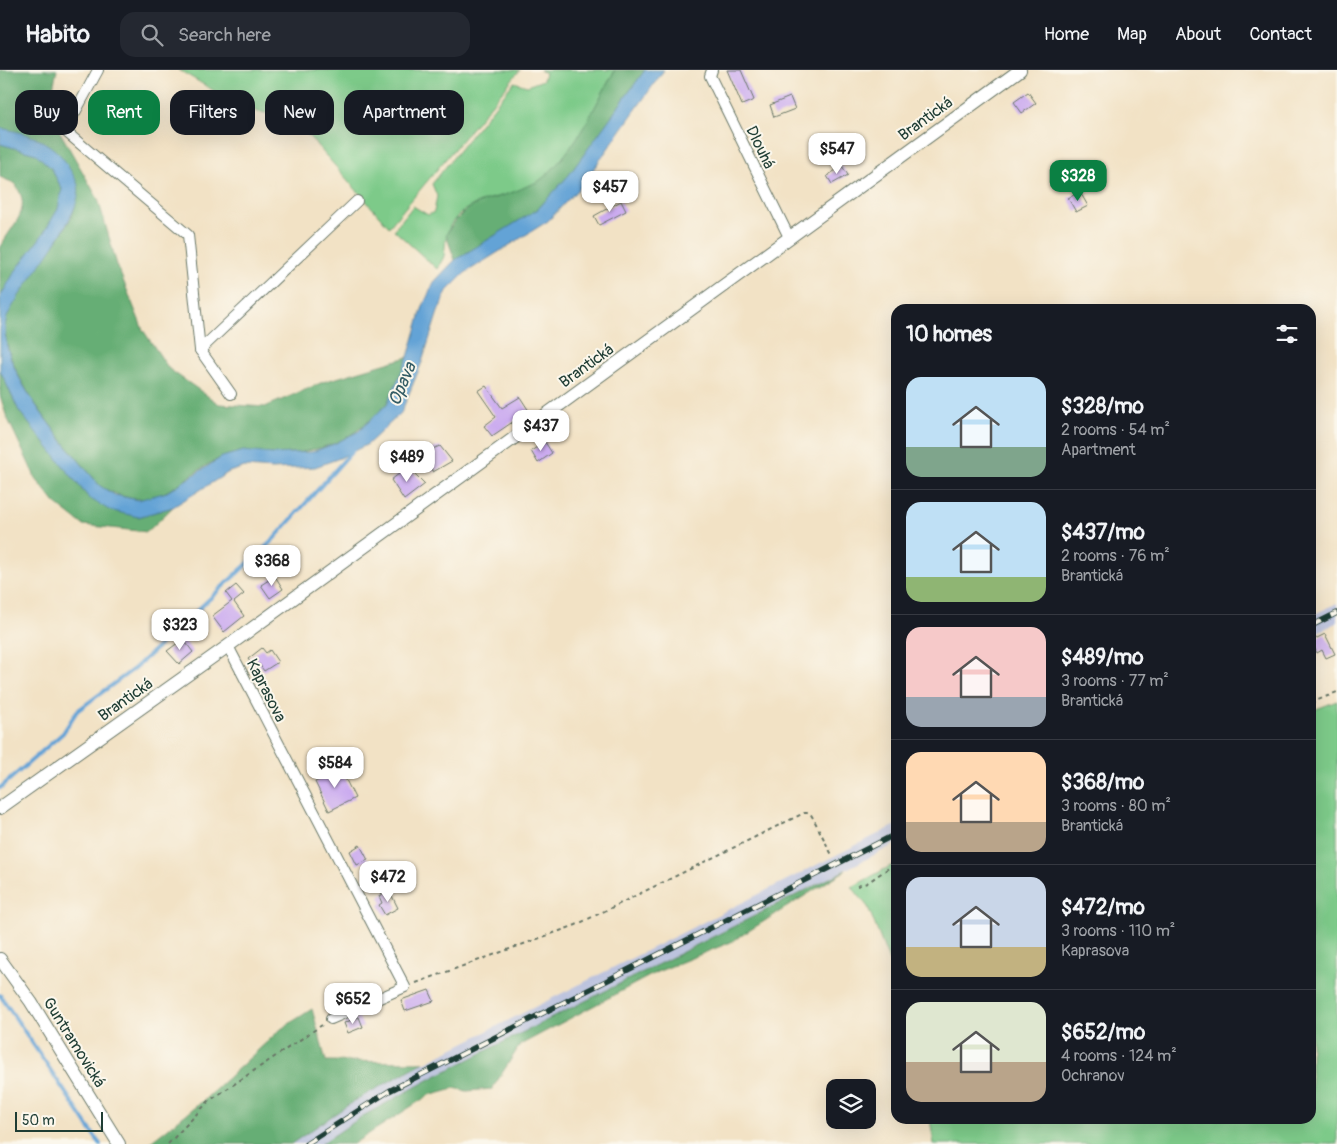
<!DOCTYPE html>
<html lang="en">
<head>
<meta charset="utf-8">
<style>
  body { margin:0; font-family:Pangolin,sans-serif; background:#242831; color:#f1f3f6; height:100vh; display:flex; flex-direction:column; font-size:19px; white-space:nowrap }
  * { box-sizing:border-box; margin:0 }
  p { font-size:16px; color:#9ea1a6 }
  .icon { flex:none; width:28px; height:28px; fill:none; stroke:currentColor; stroke-width:2; stroke-linecap:round; stroke-linejoin:round }
  .map { position:relative; flex:1; overflow:hidden }
  .panel { position:absolute; left:891px; top:234px; width:425px; height:820px; display:flex; flex-direction:column; background:#171b24; border-radius:15px; box-shadow:0 5px 20px #0002 }
  .panel>* { flex:none }
  .hud { position:absolute; left:15px; top:20px; width:475px; height:45px; display:flex; gap:10px }
  .controls { position:absolute; left:826px; top:1009px; display:grid; gap:10px }
  .controls a { display:grid; place-items:center; width:50px; height:50px; border-radius:10px; background:#171b24; box-shadow:0 5px 20px #0002; font-size:25px }
  .scale { position:absolute; left:15px; bottom:12px; width:88px; box-sizing:border-box; padding-left:5px; border:2px solid #1f3d34; border-top:0; font-size:14px; line-height:18px; white-space:nowrap; color:#1f3d34; -webkit-text-stroke:4px #fbf7ec; paint-order:stroke }
  .price { position:absolute; translate:-50% -42px; padding:0 11px; border-radius:10px; background:#fff; color:#222; font-size:16px; line-height:32px; filter:drop-shadow(0 1px 2px #0008) }
  .price::after { content:''; position:absolute; left:50%; top:30px; width:15px; height:11px; margin-left:-8px; background:inherit; clip-path:polygon(0 0,100% 0,50% 100%) }
  .price.active { background:#0b8043; color:#fff }
  ul { padding:0; list-style:none }
  li { display:flex; align-items:center; gap:15px; height:125px; padding:0 15px }
  li+li { border-top:1px solid #363941 }
  li span { display:grid; place-items:center; flex:none; width:140px; height:100px; border-radius:15px; color:#555 }
  li>.icon { margin-inline-start:auto }
  span .icon { width:60px; height:60px; fill:#fffc; stroke-width:1 }
  li b { font-size:21px }
  h2 { display:flex; justify-content:space-between; align-items:center; height:60px; padding:0 15px; font-size:21px }
  .tag { padding:0 18px; border-radius:15px; background:#171b24; box-shadow:0 5px 20px #0002; font-size:18px; line-height:45px }
  .tag.active { background:#0b8043; color:#fff }
  header { display:flex; align-items:center; gap:30px; box-sizing:border-box; height:70px; padding:0 25px; background:#171b24; border-bottom:1px solid #363941 }
  header strong { font-size:24px }
  nav { display:flex; gap:28px; margin-inline-start:auto; font-size:18px }
  .search { width:350px; height:45px; background:#242831; display:flex; align-items:center; gap:12px; box-sizing:border-box; padding:0 18px; border-radius:15px; color:#9ea1a6; font-size:19px }
  .map>svg:first-child { display:block }
  .industrial { fill:#bcc3de }
  .green { fill:#7dca89; stroke:#4e845e }
  .forest { fill:#66ae75; stroke:#427654 }
  .water { fill:#63a3d6; stroke:#417085 }
  .lines { fill:none; stroke-linecap:round; stroke-linejoin:round }
  .stream { stroke:#63a3d6; stroke-width:4 }
  .building { fill:#cbabef }
  .minor-casing { stroke:#697767; stroke-width:12 }
  .tertiary-casing { stroke:#697767; stroke-width:14 }
  .path { stroke:#697767; stroke-width:2; stroke-dasharray:4 4; stroke-linecap:butt }
  .minor { stroke:#fff; stroke-width:10 }
  .tertiary { stroke:#fff; stroke-width:12 }
  .rail-casing { stroke:#1f3d34; stroke-width:5.5 }
  .rail { stroke:#fbf7ec; stroke-width:4; stroke-dasharray:11; stroke-linecap:butt }
  .labels { text-anchor:middle; stroke-width:4; stroke-linejoin:round; paint-order:stroke }
  .street-label { font-size:16px; fill:#1f3d34; stroke:#fbf7ec }
  .water-label { font-size:18px; font-style:italic; fill:#335c65; stroke:#fbf7ec }
</style>
</head>
<body>
<header>
<strong>Habito</strong>
<div class="search"><svg class="icon" aria-label="search" viewBox="0 0 24 24"><circle cx="10" cy="10" r="6"/><path d="M15 15l6 6"/></svg>Search here</div>
<nav><a>Home</a><a>Map</a><a>About</a><a>Contact</a></nav>
</header>
<div class="map">
<svg width="1337" height="1074" viewBox="0 0 1337 1074">
  <rect width="100%" height="100%" fill="#fbf7ec"/>
  <filter id="ink" filterUnits="userSpaceOnUse"><feTurbulence type="fractalNoise" baseFrequency=".02" numOctaves="2"/><feDisplacementMap in="SourceGraphic" scale="10" xChannelSelector="R" yChannelSelector="G"/><feConvolveMatrix kernelMatrix="1 2 1 2 8 2 1 2 1" color-interpolation-filters="sRGB"/></filter>
  <filter id="wash" filterUnits="userSpaceOnUse"><feTurbulence type="fractalNoise" baseFrequency=".0096" numOctaves="4" result="noise"/><feDisplacementMap in="SourceGraphic" scale="20" xChannelSelector="R" yChannelSelector="G"/><feGaussianBlur stdDeviation="1.12" result="paint"/><feColorMatrix in="noise" values="0 0 0 0 0 0 0 0 0 0 0 0 0 0 0 0 0 1.4 0 .05"/><feComposite in="paint" operator="in"/></filter>
  <g filter="url(#wash)">
    <rect width="100%" height="100%" fill="#f2e2c5"/>
    <g class="industrial">
      <polygon points="1337,533 1337,553 1311,565 1311,546"/>
      <polygon points="896,755 896,774 432,1008 363,1046 321,1074 291,1074 324,1050 384,1013"/>
    </g>
    <g class="green">
      <polygon points="179,0 520,0 389,157 307,64 295,47 258,42 228,29"/>
      <path d="M540,0H615C594,37 577,81 543,108C517,130 477,122 454,150C445,161 446,172 444,186C443,190 439,195 437,199L394,160L413,136L428,145L434,142L437,126L432,114L514,12L527,16L543,10L545,3Z"/>
      <polygon points="1337,631 1337,1074 934,1074 930,1049 1311,1049 1311,641"/>
      <polygon points="896,793 896,908 868,837 852,817"/>
    </g>
    <g class="forest">
      <path d="M0,0H57L48,41L98,129L117,195L143,260L169,299L219,334L265,337L323,312L408,287C401,302 396,318 388,332C385,338 377,344 372,348C345,375 312,383 275,384C256,384 241,379 223,387C174,408 159,450 100,416C68,376 7,312 5,259C4,244 19,224 27,212C42,190 60,170 72,146C76,137 76,126 78,116L0,58Z"/>
      <path d="M615,0H645L569,105L538,139L455,190L446,165C469,124 492,134 527,116C533,114 540,111 544,107C577,78 594,37 615,0Z"/>
      <path d="M0,74L36,84L51,98L62,119L58,139L43,164L14,203L0,227C0,213 0,193 0,180C6,158 37,142 14,113L0,107Z"/>
      <polygon points="0,300 19,341 89,428 138,447 173,437 147,462 83,455 55,433 36,409 6,345 0,325"/>
      <polygon points="846,800 731,872 657,902 520,975 492,1019 467,1021 454,1018 429,1025 353,1074 321,1074 363,1046 432,1008"/>
      <polygon points="312,939 326,991 424,992 354,1031 291,1074 148,1074 204,1030 281,959"/>
    </g>
    <path class="water" d="M645,0H664L582,115L548,151L465,203L447,221L438,242L422,292L401,343L368,374L340,388L315,397L273,399L245,397L229,402L173,437L138,447L109,440L89,428L19,341L0,300V227L14,203L43,164L58,139L62,119L51,98L36,84L0,74V58C28,63 56,72 69,98C72,103 76,109 78,115C85,142 30,206 16,231C11,239 5,248 5,258C4,309 69,378 100,416L115,425L138,430L167,422L222,387L243,381L273,384L312,382L334,374L359,361L387,334L408,287L423,236L434,212L455,190L538,139L569,105Z"/>
    <g class="lines">
      <g class="stream">
        <polyline points="0,718 63,663 77,641 135,598 273,470 353,380"/>
        <polyline points="0,925 100,1074"/>
      </g>
    </g>
    <g id="blocks">
      <g class="building">
        <polygon points="727,0 741,0 754,30 742,35"/>
        <polygon points="1028,22 1036,33 1022,43 1014,32"/>
        <polygon points="790,27 795,39 774,47 770,35"/>
        <polygon points="842,96 848,105 832,114 827,106"/>
        <polygon points="1080,122 1088,136 1076,142 1068,128"/>
        <polygon points="621,131 626,141 599,155 594,146"/>
        <polygon points="486,316 502,338 520,327 529,341 492,366 484,356 496,347 478,321"/>
        <polygon points="545,372 552,383 538,393 531,381"/>
        <polygon points="440,376 452,391 433,402 422,383"/>
        <polygon points="408,397 425,414 404,430 391,410"/>
        <polygon points="275,506 283,519 270,528 261,515"/>
        <polygon points="236,515 244,524 234,532 244,546 224,562 212,546 232,531 226,523"/>
        <polygon points="1325,564 1335,584 1326,588 1322,580 1317,583 1312,573 1315,572 1313,570"/>
        <polygon points="183,569 193,582 179,594 167,581"/>
        <polygon points="262,578 266,583 270,580 278,592 264,601 259,594 254,597 248,589"/>
        <polygon points="342,694 346,702 343,704 355,728 329,741 315,712 333,703 331,699"/>
        <polygon points="360,775 368,790 357,795 350,781"/>
        <polygon points="389,820 398,838 385,845 379,835 382,833 379,826"/>
        <polygon points="429,920 434,931 405,941 401,930"/>
        <polygon points="359,947 363,957 348,963 344,953"/>
      </g>
    </g>
  </g>
  <g filter="url(#ink)">
    <use href="#blocks" fill-opacity="0" stroke="#697767" stroke-width="1"/>
    <g class="lines">
      <g class="minor-casing">
        <g id="minor">
          <polyline points="98,0 65,61 188,165 200,280 231,324"/>
          <polyline points="712,0 710,6 789,167"/>
          <polyline points="200,280 357,131"/>
          <polyline points="228,576 405,917 331,949"/>
        </g>
      </g>
      <g class="tertiary-casing">
        <g id="tertiary">
          <polyline points="0,738 228,576 1020,0"/>
          <polyline points="0,889 31,932 119,1074"/>
        </g>
      </g>
      <g class="path">
        <polyline points="1311,633 1337,622"/>
        <polyline points="857,816 867,813 896,793"/>
        <polyline points="416,913 576,855 804,743 810,743 813,748 832,785"/>
        <polyline points="168,1074 209,1031 322,955"/>
      </g>
      <use href="#minor" class="minor"/>
      <use href="#tertiary" class="tertiary"/>
      <g class="rail-casing">
        <g id="rail">
          <polyline points="1311,556 1337,543"/>
          <polyline points="306,1074 389,1021 896,764"/>
        </g>
      </g>
      <use href="#rail" class="rail"/>
    </g>
  </g>
  <g class="labels">
    <g class="street-label">
      <text transform="translate(925 48) rotate(-36)" y="6">Brantická</text>
      <text transform="translate(761 77) rotate(64)" y="6">Dlouhá</text>
      <text transform="translate(586 295) rotate(-36)" y="6">Brantická</text>
      <text transform="translate(267 620) rotate(63)" y="6">Kaprasova</text>
      <text transform="translate(125 629) rotate(-35)" y="6">Brantická</text>
      <text transform="translate(75 972) rotate(58)" y="6">Guntramovická</text>
    </g>
    <g class="water-label">
      <text transform="translate(402 314) rotate(-67)" y="6">Opava</text>
    </g>
  </g>
</svg>
<div class="controls">
<a><svg class="icon" aria-label="layers" viewBox="0 0 24 24"><path d="M12 4l9 5-9 5-9-5zM3 14l9 5 9-5"/></svg></a>
</div>
<div class="scale">50 m</div>
<b class="price" style="left:837px;top:105px">$547</b>
<b class="price active" style="left:1078px;top:132px">$328</b>
<b class="price" style="left:610px;top:143px">$457</b>
<b class="price" style="left:541px;top:382px">$437</b>
<b class="price" style="left:407px;top:413px">$489</b>
<b class="price" style="left:272px;top:517px">$368</b>
<b class="price" style="left:180px;top:581px">$323</b>
<b class="price" style="left:335px;top:719px">$584</b>
<b class="price" style="left:388px;top:833px">$472</b>
<b class="price" style="left:353px;top:955px">$652</b>
<div class="hud">
<a class="tag">Buy</a>
<a class="tag active">Rent</a>
<a class="tag">Filters</a>
<a class="tag">New</a>
<a class="tag">Apartment</a>
</div>
<section class="panel">
<h2>10 homes<svg class="icon" aria-label="filters" viewBox="0 0 24 24"><path d="M4 7h16M4 17h16"/><circle cx="9" cy="7" r="2"/><circle cx="15" cy="17" r="2"/></svg></h2>
<ul>
<li><span style="background:linear-gradient(#bfe0f5 70%,#7fa58c 0)"><svg class="icon" aria-label="home" viewBox="0 0 24 24"><path d="M3 11l9-7 9 7M6 9v11h12V9"/></svg></span><div><b>$328/mo</b><p>2 rooms · 54 m²</p><p>Apartment</p></div></li>
<li><span style="background:linear-gradient(#bfe0f5 75%,#8fb573 0)"><svg class="icon" aria-label="home" viewBox="0 0 24 24"><path d="M3 11l9-7 9 7M6 9v11h12V9"/></svg></span><div><b>$437/mo</b><p>2 rooms · 76 m²</p><p>Brantická</p></div></li>
<li><span style="background:linear-gradient(#f6c9c9 70%,#9aa5b1 0)"><svg class="icon" aria-label="home" viewBox="0 0 24 24"><path d="M3 11l9-7 9 7M6 9v11h12V9"/></svg></span><div><b>$489/mo</b><p>3 rooms · 77 m²</p><p>Brantická</p></div></li>
<li><span style="background:linear-gradient(#ffd9b3 70%,#b9a48a 0)"><svg class="icon" aria-label="home" viewBox="0 0 24 24"><path d="M3 11l9-7 9 7M6 9v11h12V9"/></svg></span><div><b>$368/mo</b><p>3 rooms · 80 m²</p><p>Brantická</p></div></li>
<li><span style="background:linear-gradient(#c9d6e8 70%,#c2b280 0)"><svg class="icon" aria-label="home" viewBox="0 0 24 24"><path d="M3 11l9-7 9 7M6 9v11h12V9"/></svg></span><div><b>$472/mo</b><p>3 rooms · 110 m²</p><p>Kaprasova</p></div></li>
<li><span style="background:linear-gradient(#dfe7d0 60%,#b9a48a 0)"><svg class="icon" aria-label="home" viewBox="0 0 24 24"><path d="M3 11l9-7 9 7M6 9v11h12V9"/></svg></span><div><b>$652/mo</b><p>4 rooms · 124 m²</p><p>Ochranov</p></div></li>
</ul>
</section>
</div>
</body>
</html>
